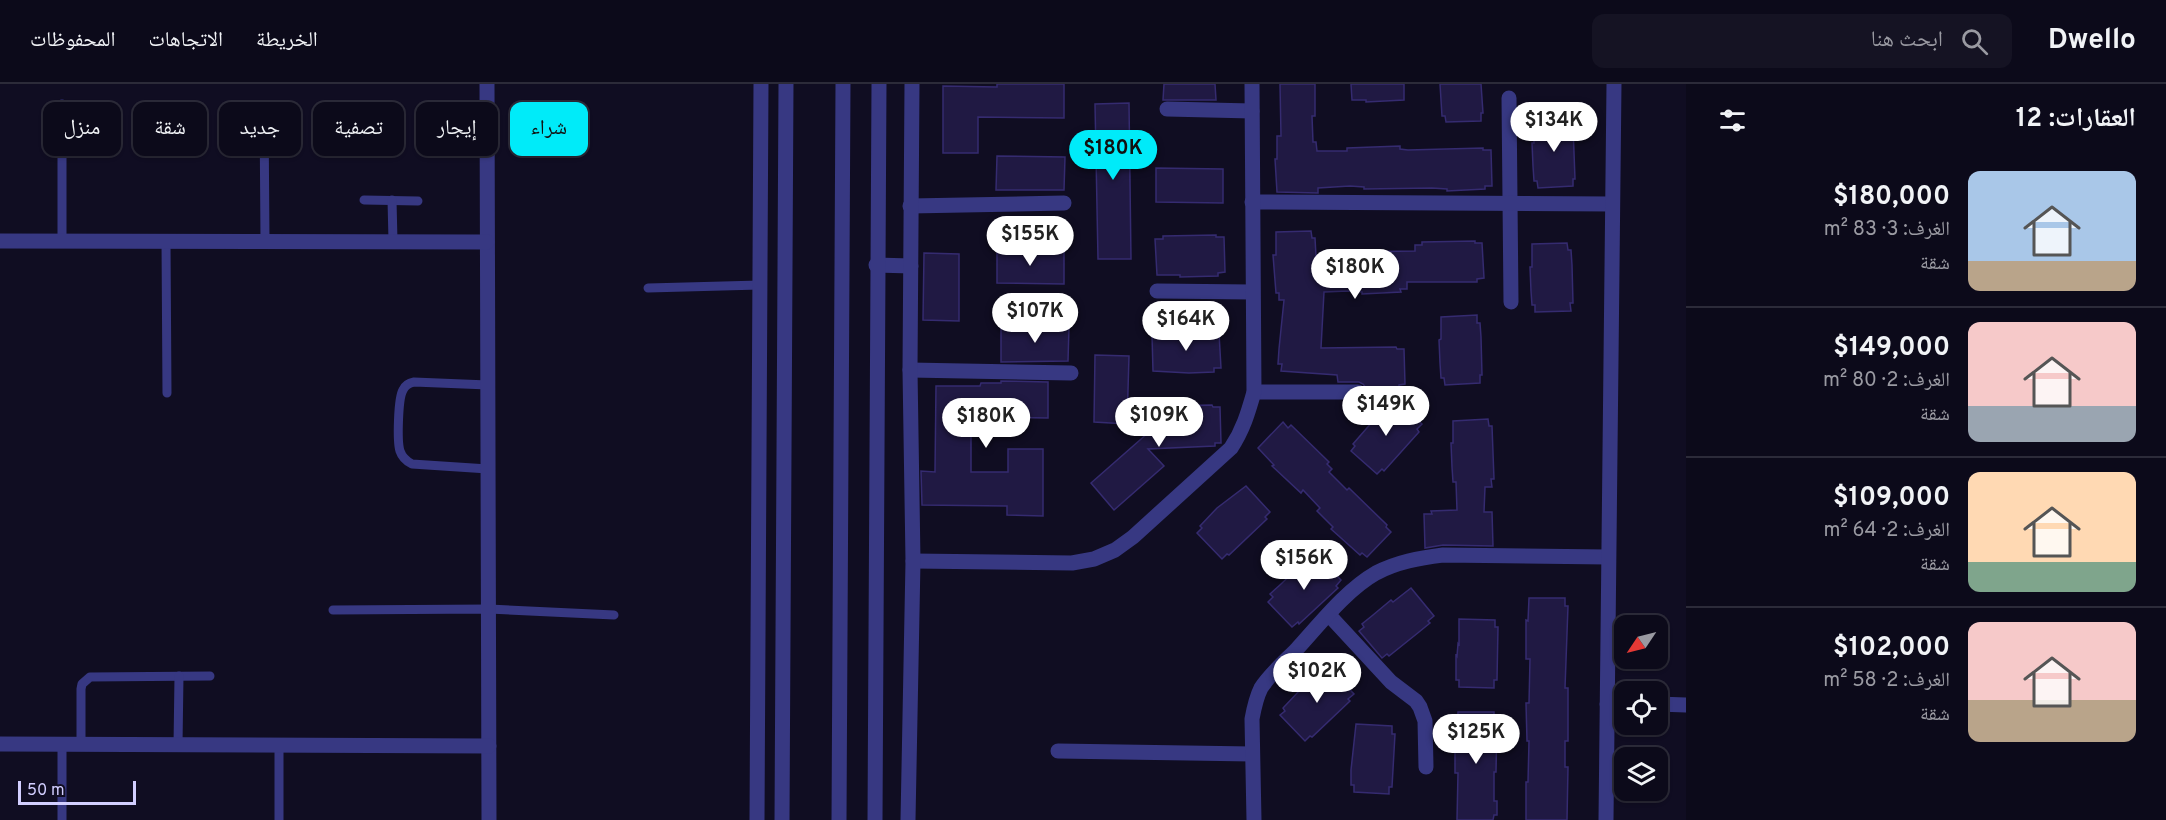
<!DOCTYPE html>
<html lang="ar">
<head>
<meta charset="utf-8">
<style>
  body { margin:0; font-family:Overpass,"Noto Naskh Arabic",sans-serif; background:#151323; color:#f1f3f6; direction:rtl; height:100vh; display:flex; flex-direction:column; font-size:22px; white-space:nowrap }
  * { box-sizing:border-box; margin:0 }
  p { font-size:20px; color:#9a9aa2 }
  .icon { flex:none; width:33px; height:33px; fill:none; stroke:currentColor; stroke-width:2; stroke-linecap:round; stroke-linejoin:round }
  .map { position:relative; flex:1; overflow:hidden; direction:ltr }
  .side { display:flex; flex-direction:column; background:#0c0a1a; width:480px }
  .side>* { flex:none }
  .hud { position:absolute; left:18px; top:18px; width:570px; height:54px; direction:rtl; display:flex; gap:12px }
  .needle { width:39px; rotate:235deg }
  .controls { position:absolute; left:1614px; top:531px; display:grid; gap:12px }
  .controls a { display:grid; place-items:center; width:54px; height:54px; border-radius:12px; background:#0c0a1a; box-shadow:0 2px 4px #0004,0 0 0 2px #2c2b39; font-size:30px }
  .scale { position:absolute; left:18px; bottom:15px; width:118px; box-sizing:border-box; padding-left:6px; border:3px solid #d2ceff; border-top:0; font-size:16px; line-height:21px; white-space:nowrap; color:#d2ceff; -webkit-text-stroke:4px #100d22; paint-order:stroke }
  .price { position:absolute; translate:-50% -51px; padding:0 14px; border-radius:21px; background:#fff; color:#222; font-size:20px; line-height:39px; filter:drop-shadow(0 2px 3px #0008) }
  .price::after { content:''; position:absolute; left:50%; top:36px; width:18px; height:14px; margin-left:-9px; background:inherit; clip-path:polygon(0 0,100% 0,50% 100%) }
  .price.active { background:#00ebf9; color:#111 }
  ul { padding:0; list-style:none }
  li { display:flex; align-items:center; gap:18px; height:150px; padding:0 30px }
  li+li { border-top:2px solid #2c2b39 }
  li span { display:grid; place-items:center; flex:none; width:168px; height:120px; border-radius:12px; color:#555 }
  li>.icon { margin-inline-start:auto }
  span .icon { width:72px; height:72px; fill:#fffc; stroke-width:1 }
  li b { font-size:26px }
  h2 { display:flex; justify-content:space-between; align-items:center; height:72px; padding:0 30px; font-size:26px }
  .pill { padding:0 21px; border-radius:12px; background:#0c0a1a; box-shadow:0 2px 4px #0004,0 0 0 2px #2c2b39; font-size:21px; line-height:54px }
  .pill.active { background:#00ebf9; color:#111 }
  header { display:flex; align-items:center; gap:36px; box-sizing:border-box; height:84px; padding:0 30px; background:#0c0a1a; border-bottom:2px solid #2c2b39 }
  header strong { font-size:28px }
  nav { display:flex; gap:33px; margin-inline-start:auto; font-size:21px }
  .search { width:420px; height:54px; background:#151323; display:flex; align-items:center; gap:15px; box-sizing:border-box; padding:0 21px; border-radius:12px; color:#9a9aa2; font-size:22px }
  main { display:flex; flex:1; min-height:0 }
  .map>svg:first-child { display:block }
  .building { fill:#201943; stroke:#352b70; stroke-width:1.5 }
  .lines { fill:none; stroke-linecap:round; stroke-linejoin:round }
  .lane { stroke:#373882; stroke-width:9 }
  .street { stroke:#373882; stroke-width:15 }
</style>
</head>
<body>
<header>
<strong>Dwello</strong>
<div class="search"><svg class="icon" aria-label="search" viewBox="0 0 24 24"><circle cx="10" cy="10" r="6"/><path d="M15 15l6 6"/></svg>ابحث هنا</div>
<nav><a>الخريطة</a><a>الاتجاهات</a><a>المحفوظات</a></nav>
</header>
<main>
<section class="side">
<h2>العقارات: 12<svg class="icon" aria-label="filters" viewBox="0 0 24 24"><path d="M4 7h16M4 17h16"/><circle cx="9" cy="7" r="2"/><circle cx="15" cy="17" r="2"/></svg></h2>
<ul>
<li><span style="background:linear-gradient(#a9c7e8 75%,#b9a48a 0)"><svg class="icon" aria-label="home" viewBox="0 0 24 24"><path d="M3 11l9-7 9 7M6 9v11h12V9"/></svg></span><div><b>$180,000</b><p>الغرف: 3 · 83 m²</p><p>شقة</p></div></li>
<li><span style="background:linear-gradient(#f6c9c9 70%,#9aa5b1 0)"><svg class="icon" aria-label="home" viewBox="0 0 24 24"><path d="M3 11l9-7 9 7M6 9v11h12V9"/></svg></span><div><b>$149,000</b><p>الغرف: 2 · 80 m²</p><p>شقة</p></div></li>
<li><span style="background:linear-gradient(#ffd9b3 75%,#7fa58c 0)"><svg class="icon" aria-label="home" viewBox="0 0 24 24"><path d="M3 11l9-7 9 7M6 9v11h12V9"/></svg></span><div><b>$109,000</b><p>الغرف: 2 · 64 m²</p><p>شقة</p></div></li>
<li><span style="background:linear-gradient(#f6c9c9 65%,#b9a48a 0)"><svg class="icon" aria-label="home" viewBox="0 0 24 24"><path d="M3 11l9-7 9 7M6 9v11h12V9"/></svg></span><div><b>$102,000</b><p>الغرف: 2 · 58 m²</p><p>شقة</p></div></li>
</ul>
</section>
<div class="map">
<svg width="1686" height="736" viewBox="0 0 1686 736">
  <rect width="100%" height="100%" fill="#100d22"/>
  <g class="building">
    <polygon points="997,0 1064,0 1064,34 978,33 978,69 943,69 943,2 997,3"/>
    <polygon points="1164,0 1215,0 1216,16 1163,16"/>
    <polygon points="1280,0 1315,0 1315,32 1312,32 1313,58 1316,58 1317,67 1347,67 1347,64 1400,62 1400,65 1408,66 1483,64 1483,66 1491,66 1492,102 1485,102 1485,105 1447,107 1447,105 1432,104 1364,105 1364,103 1350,102 1318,104 1318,109 1277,108 1275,75 1277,75 1277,52 1281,52"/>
    <polygon points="1351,0 1404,0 1404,16 1366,18 1366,16 1352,16"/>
    <polygon points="1440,0 1481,0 1483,29 1481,29 1481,37 1446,38 1445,32 1442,32"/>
    <polygon points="1129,19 1131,175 1098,175 1095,20"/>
    <polygon points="1570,34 1570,42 1573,42 1575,95 1573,95 1573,102 1538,104 1537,97 1534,97 1533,82 1532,59 1534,59 1534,36"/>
    <polygon points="997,72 1065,73 1064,106 996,106"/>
    <polygon points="1156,84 1223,85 1223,119 1156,118"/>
    <polygon points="1311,147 1312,154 1315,154 1316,172 1346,171 1346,168 1415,167 1415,161 1422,161 1422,158 1475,157 1475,159 1482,159 1484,194 1477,195 1477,198 1407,198 1407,205 1400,205 1401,208 1362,210 1362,208 1348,207 1324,208 1321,264 1396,263 1397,265 1404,265 1405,300 1399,301 1399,304 1367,305 1363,300 1359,298 1338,298 1337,291 1281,287 1282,280 1278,280 1279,265 1284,216 1279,216 1279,209 1276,209 1273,171 1276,171 1276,148"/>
    <polygon points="1216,151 1216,153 1224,153 1225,188 1218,189 1218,192 1180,193 1180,191 1157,191 1155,155 1163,155 1163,152"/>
    <polygon points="1567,159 1568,166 1571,166 1572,181 1573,219 1570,219 1571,227 1535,228 1535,221 1532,221 1531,207 1530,183 1532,183 1532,160"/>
    <polygon points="997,165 1064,166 1064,200 997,199"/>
    <polygon points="924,169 959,170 959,237 923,236"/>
    <polygon points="1477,231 1477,239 1480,239 1481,253 1482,291 1480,291 1480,299 1445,301 1444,294 1441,294 1440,279 1439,256 1441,255 1441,233"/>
    <polygon points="1001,243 1069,243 1068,277 1001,278"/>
    <polygon points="1212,246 1212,249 1219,249 1221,284 1214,284 1214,288 1189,289 1153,287 1152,251 1159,251 1159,248"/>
    <polygon points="1095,271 1129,272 1127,340 1094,338"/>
    <polygon points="1001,297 1048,298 1048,334 971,333 971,388 1008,388 1008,365 1043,365 1043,432 1007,431 1007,422 922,421 921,387 935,388 936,302 980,302 981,299 1001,299"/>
    <polygon points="1393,314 1422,340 1417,345 1419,348 1384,387 1382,385 1377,390 1351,367 1355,362 1353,360"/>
    <polygon points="1212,321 1213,323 1220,323 1221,359 1215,359 1215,362 1148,365 1164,382 1114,426 1091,399 1157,341 1153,341 1152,325 1160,325 1160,322"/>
    <polygon points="1488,335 1489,342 1492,342 1494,395 1491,395 1492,403 1485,403 1484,428 1492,428 1493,462 1443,461 1425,464 1424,430 1432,430 1431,427 1457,426 1456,398 1453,398 1452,383 1451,359 1453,359 1453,337"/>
    <polygon points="1283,338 1288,344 1291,341 1329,378 1327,380 1332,385 1329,388 1347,406 1349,404 1387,441 1386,443 1391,448 1367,473 1362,469 1360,471 1331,445 1333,443 1317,427 1320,424 1303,406 1301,409 1272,382 1274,381 1258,364"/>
    <polygon points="1246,402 1270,428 1265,433 1267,435 1229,471 1227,470 1222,475 1197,449 1202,444 1200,442 1217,424"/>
    <polygon points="1316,470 1341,496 1336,502 1338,504 1299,540 1298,538 1292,543 1268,518 1273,513 1270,510 1281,500 1298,484 1299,485"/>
    <polygon points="1411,504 1434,532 1428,537 1430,539 1419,548 1389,572 1387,570 1382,574 1359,547 1364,543 1362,540 1373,531 1391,516 1393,518"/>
    <polygon points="1529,514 1565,514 1565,522 1568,522 1565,604 1568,604 1568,657 1565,657 1565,683 1568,683 1567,736 1526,736 1526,698 1528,698 1529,657 1527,657 1526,619 1529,619 1530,575 1526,575 1526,536 1528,537"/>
    <polygon points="1459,535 1495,536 1495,543 1498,543 1497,596 1494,596 1494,604 1459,603 1459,596 1456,596 1456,570 1457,572 1458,560 1459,562"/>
    <polygon points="1329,584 1354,610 1348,615 1350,617 1312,653 1310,652 1305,657 1280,631 1285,627 1283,624 1300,606"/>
    <polygon points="1458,628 1494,628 1494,635 1497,636 1496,688 1494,688 1494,717 1497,717 1497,731 1494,731 1493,736 1457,736 1458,689 1455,689 1455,650 1457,651"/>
    <polygon points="1356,640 1392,642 1392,650 1395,650 1392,703 1389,703 1389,710 1354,708 1354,701 1351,701 1351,686"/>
  </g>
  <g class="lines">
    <g class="lane">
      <polyline points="62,20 62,157"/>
      <polyline points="264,24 265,157"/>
      <polyline points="364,116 418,117"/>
      <polyline points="392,116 393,157"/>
      <polyline points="166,157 167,309"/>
      <polyline points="648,204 760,201"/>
      <path d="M488,301L414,298C409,299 405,301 403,306C398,314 397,358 400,367C402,373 406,377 412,380L488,385"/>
      <polyline points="333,526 489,525 614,531"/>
      <polyline points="81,660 81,605 82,600 90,593 210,592"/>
      <polyline points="178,661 179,592"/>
      <polyline points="62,736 62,660"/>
      <polyline points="279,736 279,661"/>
    </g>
    <g class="street">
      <polyline points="487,0 489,736"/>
      <polyline points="1509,14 1511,218"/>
      <polyline points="1167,25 1252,27"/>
      <polyline points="1252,118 1612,120"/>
      <polyline points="910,122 1064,119"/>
      <polyline points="0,157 487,158"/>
      <polyline points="876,181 911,182"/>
      <polyline points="1157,207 1252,208"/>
      <polyline points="910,286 1071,289"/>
      <polyline points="1254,308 1358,308"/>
      <path d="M913,477L1072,479L1094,475L1115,466L1133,453L1231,364C1243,346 1248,329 1254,308L1252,0"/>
      <polyline points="1329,531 1391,598 1416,617 1420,623 1425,637 1426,683"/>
      <polyline points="1607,620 1624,620"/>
      <polyline points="1658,620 1686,621"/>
      <polyline points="0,660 489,662"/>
      <polyline points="1058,667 1252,670"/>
      <polyline points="757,736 761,0"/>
      <polyline points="782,736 786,0"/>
      <polyline points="839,736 843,0"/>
      <polyline points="875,736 879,0"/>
      <polyline points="908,736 913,477 910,286 912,0"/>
      <path d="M1254,736L1252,635C1254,624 1256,614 1261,604C1270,590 1284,578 1296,566C1319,541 1346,506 1376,489C1397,478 1419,474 1443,471L1608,473"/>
      <polyline points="1606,736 1614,0"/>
    </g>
  </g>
</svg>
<div class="controls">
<a><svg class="needle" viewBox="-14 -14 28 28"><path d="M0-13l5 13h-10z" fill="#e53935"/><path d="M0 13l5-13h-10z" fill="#9a9aa2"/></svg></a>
<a><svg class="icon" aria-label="locate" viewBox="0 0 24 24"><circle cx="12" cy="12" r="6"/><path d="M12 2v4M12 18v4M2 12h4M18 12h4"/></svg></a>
<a><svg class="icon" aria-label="layers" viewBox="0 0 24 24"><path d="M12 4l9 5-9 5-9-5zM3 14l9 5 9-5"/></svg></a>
</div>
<div class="scale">50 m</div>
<b class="price" style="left:1554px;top:69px">$134K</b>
<b class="price active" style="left:1113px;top:97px">$180K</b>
<b class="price" style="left:1030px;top:183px">$155K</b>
<b class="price" style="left:1355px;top:216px">$180K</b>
<b class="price" style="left:1035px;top:260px">$107K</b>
<b class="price" style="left:1186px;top:268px">$164K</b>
<b class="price" style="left:1386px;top:353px">$149K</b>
<b class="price" style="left:1159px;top:364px">$109K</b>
<b class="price" style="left:986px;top:365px">$180K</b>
<b class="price" style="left:1304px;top:507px">$156K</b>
<b class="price" style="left:1317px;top:620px">$102K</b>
<b class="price" style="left:1476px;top:681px">$125K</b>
<div class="hud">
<a class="pill active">شراء</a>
<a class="pill">إيجار</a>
<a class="pill">تصفية</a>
<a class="pill">جديد</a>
<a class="pill">شقة</a>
<a class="pill">منزل</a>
</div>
</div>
</main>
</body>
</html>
